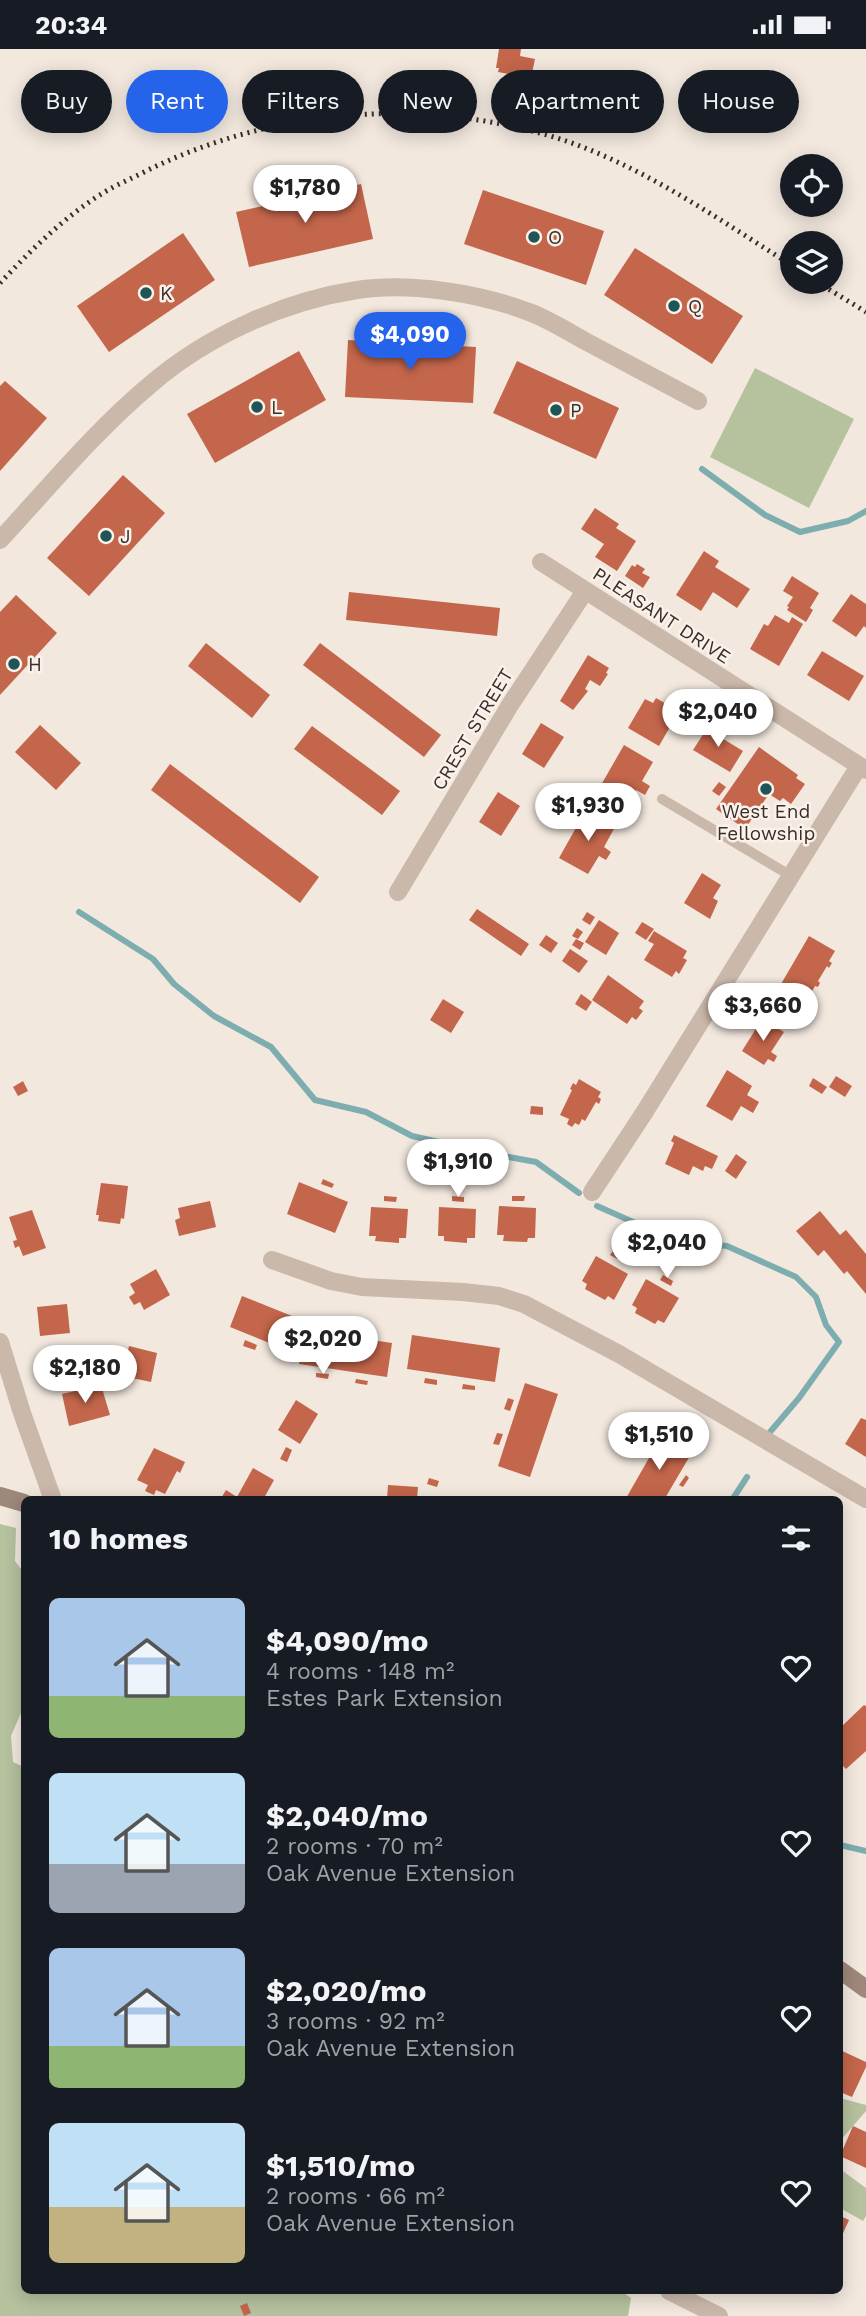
<!DOCTYPE html>
<html lang="en">
<head>
<meta charset="utf-8">
<style>
  body { margin:0; font-family:"Work Sans",sans-serif; background:#20242c; color:#f1f3f6; height:100vh; display:flex; flex-direction:column; font-size:26px; white-space:nowrap }
  * { box-sizing:border-box; margin:0 }
  p { font-size:23px; color:#9ea1a6 }
  .icon { flex:none; width:38px; height:38px; fill:none; stroke:currentColor; stroke-width:2; stroke-linecap:round; stroke-linejoin:round }
  .map { position:relative; flex:1; overflow:hidden }
  .side { position:absolute; left:21px; top:1447px; width:822px; height:798px; display:flex; flex-direction:column; background:#171b24; border-radius:10px; box-shadow:0 4px 18px #0003 }
  .side>* { flex:none }
  .top-card { position:absolute; left:21px; top:21px; width:824px; height:63px; display:flex; gap:14px }
  .fabs { position:absolute; left:780px; top:105px; display:grid; gap:14px }
  .fabs a { display:grid; place-items:center; width:63px; height:63px; border-radius:50%; background:#171b24; box-shadow:0 4px 18px #0003; font-size:35px }
  .price { position:absolute; translate:-50% -60px; padding:0 16px; border-radius:24px; background:#fff; color:#222; font-size:23px; line-height:46px; filter:drop-shadow(0 2px 4px #0008) }
  .price::after { content:''; position:absolute; left:50%; top:42px; width:21px; height:16px; margin-left:-10px; background:inherit; clip-path:polygon(0 0,100% 0,50% 100%) }
  .price.active { background:#2563eb; color:#fff }
  ul { padding:0; list-style:none }
  li { display:flex; align-items:center; gap:21px; height:175px; padding:0 28px }
  li span { display:grid; place-items:center; flex:none; width:196px; height:140px; border-radius:10px; color:#555 }
  li>.icon { margin-inline-start:auto }
  span .icon { width:84px; height:84px; fill:#fffc; stroke-width:1 }
  li b { font-size:30px }
  h2 { display:flex; justify-content:space-between; align-items:center; height:84px; padding:0 28px; font-size:30px }
  .pill { padding:0 24px; border-radius:32px; background:#171b24; box-shadow:0 4px 18px #0003; font-size:24px; line-height:63px }
  .pill.active { background:#2563eb; color:#fff }
  .status { display:flex; justify-content:space-between; align-items:center; height:49px; padding:0 35px; background:#171b24; direction:ltr }
  .status svg { height:19px; fill:currentColor }
  .map>svg:first-child { display:block }
  .green { fill:#b6c19e }
  .lines { fill:none; stroke-linecap:round; stroke-linejoin:round }
  .stream { stroke:#7dadaf; stroke-width:6 }
  .building { fill:#c3664b }
  .service { stroke:#cab8aa; stroke-width:10 }
  .minor { stroke:#cab8aa; stroke-width:18 }
  .secondary { stroke:#9e877b; stroke-width:18 }
  .rail { stroke:#382e29; stroke-width:5; stroke-dasharray:2 5; stroke-linecap:butt }
  .poi-dot { fill:#205558; stroke:#faf2ea; stroke-width:2.5 }
  .labels { text-anchor:middle; stroke-width:5; stroke-linejoin:round; paint-order:stroke }
  .poi-label { font-size:19px; fill:#382e29; stroke:#faf2ea; text-anchor:start }
  .street-label { font-size:19px; fill:#382e29; stroke:#faf2ea }
</style>
</head>
<body>
<div class="status"><b>20:34</b><svg viewBox="0 0 49 12"><path d="M0 12V9h3v3zM5 12V6h3v6zM10 12V3h3v9zM15 12V0h3v12zM26 1h20v11H26zM47 4h2v5h-2z"/></svg></div>
<div class="map">
<svg width="866" height="2267" viewBox="0 0 866 2267">
  <rect width="100%" height="100%" fill="#f2e8de"/>
  <g class="green">
    <polygon points="755,319 854,370 809,459 710,408"/>
    <polygon points="0,1475 16,1479 15,1512 24,1524 24,1657 11,1687 13,1713 24,1718 24,2242 621,2242 631,2249 628,2267 0,2267"/>
    <polygon points="840,2049 866,2056 866,2062 840,2092"/>
    <polygon points="840,2120 866,2139 866,2167 863,2172 840,2159"/>
  </g>
  <g class="lines">
    <g class="stream">
      <polyline points="702,420 765,466 800,483 848,472 866,462"/>
      <polyline points="79,863 153,910 174,935 214,967 271,998 315,1051 366,1063 412,1087 492,1105 536,1113 579,1144"/>
      <polyline points="597,1157 676,1192 727,1197 796,1228 816,1248 826,1276 839,1293 799,1349 770,1383"/>
      <polyline points="732,1451 747,1428"/>
      <polyline points="840,1796 866,1802"/>
    </g>
  </g>
  <g class="building">
    <polygon points="499,0 521,0 520,7 535,10 531,29 498,23 499,19 496,19"/>
    <polygon points="361,135 373,190 249,218 236,163"/>
    <polygon points="483,141 604,182 586,236 464,195"/>
    <polygon points="183,184 215,231 109,303 77,257"/>
    <polygon points="635,199 743,267 712,315 604,246"/>
    <polygon points="348,291 476,298 473,354 345,348"/>
    <polygon points="299,302 326,351 215,414 187,365"/>
    <polygon points="517,312 619,359 596,410 493,364"/>
    <polygon points="5,332 47,369 0,422 0,337"/>
    <polygon points="123,426 165,464 89,547 47,509"/>
    <polygon points="595,459 619,475 616,479 636,492 617,522 595,508 604,495 581,480"/>
    <polygon points="704,502 719,512 715,518 750,540 737,559 713,543 701,562 676,546"/>
    <polygon points="637,515 645,520 642,524 650,528 643,539 625,527 632,516 635,518"/>
    <polygon points="792,527 819,544 810,559 813,561 806,573 787,561 789,558 787,557 793,548 783,542"/>
    <polygon points="349,543 500,559 497,587 346,571"/>
    <polygon points="851,545 866,555 866,579 864,577 856,588 832,572"/>
    <polygon points="16,546 57,584 0,646 0,563"/>
    <polygon points="775,566 789,574 792,568 803,575 779,617 750,600 764,575 768,577"/>
    <polygon points="206,594 270,646 252,669 188,617"/>
    <polygon points="320,594 441,686 424,708 303,616"/>
    <polygon points="822,602 864,627 849,652 807,626"/>
    <polygon points="588,606 609,619 606,624 608,625 600,637 590,631 585,640 588,642 573,661 560,652"/>
    <polygon points="656,649 670,657 666,664 675,669 659,697 628,679 645,650 653,654"/>
    <polygon points="541,674 564,688 544,719 522,705"/>
    <polygon points="40,676 81,714 56,741 15,703"/>
    <polygon points="709,676 722,684 720,688 743,702 730,723 693,701"/>
    <polygon points="312,677 400,742 382,766 294,700"/>
    <polygon points="624,696 653,713 642,732 650,737 645,746 636,741 625,760 597,743"/>
    <polygon points="759,698 798,726 796,729 805,735 791,755 783,749 780,752 769,745 745,780 716,760"/>
    <polygon points="170,715 319,828 300,854 151,741"/>
    <polygon points="719,733 726,738 719,747 712,742"/>
    <polygon points="498,743 520,757 501,787 479,773"/>
    <polygon points="586,761 615,778 604,798 611,803 606,811 599,807 588,825 559,809"/>
    <polygon points="702,824 721,836 713,849 718,852 710,870 684,854"/>
    <polygon points="477,860 529,895 521,907 469,871"/>
    <polygon points="587,863 595,868 590,876 582,871"/>
    <polygon points="599,871 619,884 606,906 585,893"/>
    <polygon points="642,873 654,880 646,891 635,884"/>
    <polygon points="577,879 583,883 578,890 572,887"/>
    <polygon points="654,882 687,902 683,909 687,911 679,925 676,922 672,928 644,911 654,895 648,892"/>
    <polygon points="546,886 558,894 551,904 539,896"/>
    <polygon points="809,887 835,902 829,912 832,914 829,919 827,917 818,932 820,934 818,938 815,937 797,969 770,954"/>
    <polygon points="576,890 584,894 580,901 572,896"/>
    <polygon points="570,900 588,912 579,924 562,912"/>
    <polygon points="608,926 644,952 639,959 643,962 636,971 632,968 627,975 592,951"/>
    <polygon points="581,945 592,953 586,962 575,955"/>
    <polygon points="443,950 464,963 451,984 430,971"/>
    <polygon points="762,970 784,983 771,1003 777,1007 774,1013 768,1010 764,1016 742,1002"/>
    <polygon points="727,1021 752,1037 747,1046 759,1053 753,1064 741,1057 732,1072 706,1057"/>
    <polygon points="836,1027 852,1037 845,1048 829,1038"/>
    <polygon points="813,1029 827,1038 822,1045 809,1037"/>
    <polygon points="579,1030 601,1043 598,1048 601,1050 599,1055 596,1053 585,1072 582,1070 579,1076 575,1074 572,1078 567,1075 569,1070 560,1066 572,1041 570,1040 573,1034 576,1036"/>
    <polygon points="23,1032 28,1042 18,1047 13,1038"/>
    <polygon points="531,1057 543,1058 543,1066 530,1065"/>
    <polygon points="674,1086 718,1107 712,1120 705,1117 703,1122 693,1117 689,1126 665,1115 674,1094 671,1092"/>
    <polygon points="736,1105 747,1113 736,1130 725,1122"/>
    <polygon points="323,1130 334,1135 332,1139 321,1135"/>
    <polygon points="299,1133 348,1153 335,1184 287,1165"/>
    <polygon points="101,1134 128,1137 124,1170 121,1169 120,1175 98,1172 99,1166 96,1166"/>
    <polygon points="384,1147 397,1148 396,1153 384,1152"/>
    <polygon points="452,1147 464,1148 464,1153 452,1152"/>
    <polygon points="512,1147 525,1147 524,1152 512,1152"/>
    <polygon points="210,1152 216,1178 179,1187 175,1171 180,1169 178,1159"/>
    <polygon points="499,1157 536,1159 535,1189 528,1189 527,1193 503,1192 504,1186 497,1186"/>
    <polygon points="371,1158 408,1160 406,1189 399,1189 399,1194 375,1192 376,1187 369,1187"/>
    <polygon points="439,1158 476,1160 475,1189 467,1189 467,1194 444,1192 444,1187 438,1187"/>
    <polygon points="32,1161 46,1199 23,1207 19,1197 15,1199 13,1192 17,1191 9,1168"/>
    <polygon points="820,1162 840,1186 846,1181 866,1205 866,1245 847,1222 844,1225 824,1201 818,1207 796,1182"/>
    <polygon points="613,1202 623,1208 621,1212 610,1206"/>
    <polygon points="596,1207 628,1225 614,1251 608,1247 605,1251 585,1240 587,1235 582,1232"/>
    <polygon points="156,1220 170,1246 144,1261 140,1253 134,1256 129,1248 135,1244 130,1235"/>
    <polygon points="663,1226 673,1232 671,1237 660,1231"/>
    <polygon points="646,1230 679,1249 664,1274 658,1271 655,1275 635,1264 637,1259 632,1256"/>
    <polygon points="242,1247 292,1267 279,1298 230,1278"/>
    <polygon points="67,1255 70,1284 40,1287 37,1258"/>
    <polygon points="304,1281 392,1294 387,1328 299,1315"/>
    <polygon points="412,1286 500,1299 495,1333 407,1320"/>
    <polygon points="245,1291 257,1296 255,1301 243,1297"/>
    <polygon points="129,1297 157,1304 151,1333 123,1327 125,1316 118,1314 121,1305 127,1306"/>
    <polygon points="316,1324 329,1325 328,1330 316,1328"/>
    <polygon points="425,1329 437,1331 437,1336 424,1334"/>
    <polygon points="356,1330 368,1332 367,1336 355,1334"/>
    <polygon points="525,1334 558,1345 530,1428 498,1417"/>
    <polygon points="463,1335 475,1337 475,1341 462,1340"/>
    <polygon points="101,1336 110,1366 69,1377 62,1345"/>
    <polygon points="508,1349 514,1351 510,1362 504,1360"/>
    <polygon points="296,1351 318,1365 300,1395 278,1381"/>
    <polygon points="861,1369 866,1371 866,1408 845,1395"/>
    <polygon points="497,1384 503,1385 499,1396 493,1395"/>
    <polygon points="661,1388 691,1405 664,1451 625,1451"/>
    <polygon points="286,1398 292,1401 287,1413 280,1410"/>
    <polygon points="154,1399 185,1413 180,1424 177,1422 165,1445 156,1441 154,1446 145,1442 148,1436 137,1431"/>
    <polygon points="253,1419 274,1431 264,1449 260,1447 258,1451 220,1451 226,1441 237,1448"/>
    <polygon points="686,1426 689,1429 683,1438 679,1436"/>
    <polygon points="429,1429 439,1432 437,1438 427,1435"/>
    <polygon points="388,1436 418,1438 417,1451 387,1451"/>
    <polygon points="864,1656 866,1657 866,1702 846,1720 840,1714 840,1679"/>
    <polygon points="840,2001 866,2013 866,2018 852,2048 840,2043"/>
    <polygon points="853,2077 866,2083 866,2119 840,2107"/>
    <polygon points="840,2167 849,2171 840,2191"/>
    <polygon points="247,2254 251,2264 244,2267 240,2257"/>
  </g>
  <g class="lines">
    <polyline class="service" points="662,750 791,827"/>
    <g class="minor">
      <path d="M0,491C49,438 96,381 151,335C207,287 284,252 357,241C409,233 479,244 529,263C548,270 567,282 585,292C623,312 660,332 698,352"/>
      <polyline points="541,513 866,721"/>
      <polyline points="398,843 510,656 585,542"/>
      <polyline points="592,1143 644,1064 859,717"/>
      <polyline points="272,1211 331,1232 362,1238 463,1243 499,1247 524,1255 619,1305 866,1450"/>
      <polyline points="0,1293 22,1364 53,1451"/>
      <polyline points="669,2242 719,2267"/>
    </g>
    <g class="secondary">
      <polyline points="0,1447 24,1454"/>
      <polyline points="840,1921 866,1940"/>
    </g>
    <g class="rail">
      <polyline points="817,233 866,263"/>
      <path d="M0,234C32,200 67,165 108,141C120,134 133,129 146,122C272,60 421,47 557,89C642,116 718,170 793,217"/>
    </g>
  </g>
  <g class="poi-dot">
    <circle cx="534" cy="188" r="7"/>
    <circle cx="146" cy="244" r="7"/>
    <circle cx="674" cy="257" r="7"/>
    <circle cx="257" cy="358" r="7"/>
    <circle cx="556" cy="361" r="7"/>
    <circle cx="106" cy="487" r="7"/>
    <circle cx="14" cy="615" r="7"/>
    <circle cx="766" cy="740" r="7"/>
  </g>
  <g class="labels">
    <g class="poi-label">
      <text x="548" y="195">O</text>
      <text x="160" y="251">K</text>
      <text x="688" y="264">Q</text>
      <text x="271" y="365">L</text>
      <text x="570" y="368">P</text>
      <text x="120" y="494">J</text>
      <text x="28" y="622">H</text>
      <text x="766" y="769" text-anchor="middle">West End<tspan x="766" dy="22">Fellowship</tspan></text>
    </g>
    <g class="street-label">
      <text transform="translate(662 566) rotate(33)" y="7">PLEASANT DRIVE</text>
      <text transform="translate(472 680) rotate(-59)" y="7">CREST STREET</text>
    </g>
  </g>
</svg>
<div class="fabs">
<a><svg class="icon" aria-label="locate" viewBox="0 0 24 24"><circle cx="12" cy="12" r="6"/><path d="M12 2v4M12 18v4M2 12h4M18 12h4"/></svg></a>
<a><svg class="icon" aria-label="layers" viewBox="0 0 24 24"><path d="M12 4l9 5-9 5-9-5zM3 14l9 5 9-5"/></svg></a>
</div>
<b class="price" style="left:305px;top:176px">$1,780</b>
<b class="price active" style="left:410px;top:323px">$4,090</b>
<b class="price" style="left:718px;top:700px">$2,040</b>
<b class="price" style="left:588px;top:794px">$1,930</b>
<b class="price" style="left:763px;top:994px">$3,660</b>
<b class="price" style="left:458px;top:1150px">$1,910</b>
<b class="price" style="left:667px;top:1231px">$2,040</b>
<b class="price" style="left:323px;top:1327px">$2,020</b>
<b class="price" style="left:85px;top:1356px">$2,180</b>
<b class="price" style="left:659px;top:1423px">$1,510</b>
<div class="top-card">
<a class="pill">Buy</a>
<a class="pill active">Rent</a>
<a class="pill">Filters</a>
<a class="pill">New</a>
<a class="pill">Apartment</a>
<a class="pill">House</a>
</div>
<section class="side">
<h2>10 homes<svg class="icon" aria-label="filters" viewBox="0 0 24 24"><path d="M4 7h16M4 17h16"/><circle cx="9" cy="7" r="2"/><circle cx="15" cy="17" r="2"/></svg></h2>
<ul>
<li><span style="background:linear-gradient(#a9c7e8 70%,#8fb573 0)"><svg class="icon" aria-label="home" viewBox="0 0 24 24"><path d="M3 11l9-7 9 7M6 9v11h12V9"/></svg></span><div><b>$4,090/mo</b><p>4 rooms · 148 m²</p><p>Estes Park Extension</p></div><svg class="icon" aria-label="heart" viewBox="0 0 24 24"><path d="M12 20l-8-8c-3-5 5-10 8-4 3-6 11-1 8 4z"/></svg></li>
<li><span style="background:linear-gradient(#bfe0f5 65%,#9aa5b1 0)"><svg class="icon" aria-label="home" viewBox="0 0 24 24"><path d="M3 11l9-7 9 7M6 9v11h12V9"/></svg></span><div><b>$2,040/mo</b><p>2 rooms · 70 m²</p><p>Oak Avenue Extension</p></div><svg class="icon" aria-label="heart" viewBox="0 0 24 24"><path d="M12 20l-8-8c-3-5 5-10 8-4 3-6 11-1 8 4z"/></svg></li>
<li><span style="background:linear-gradient(#a9c7e8 70%,#8fb573 0)"><svg class="icon" aria-label="home" viewBox="0 0 24 24"><path d="M3 11l9-7 9 7M6 9v11h12V9"/></svg></span><div><b>$2,020/mo</b><p>3 rooms · 92 m²</p><p>Oak Avenue Extension</p></div><svg class="icon" aria-label="heart" viewBox="0 0 24 24"><path d="M12 20l-8-8c-3-5 5-10 8-4 3-6 11-1 8 4z"/></svg></li>
<li><span style="background:linear-gradient(#bfe0f5 60%,#c2b280 0)"><svg class="icon" aria-label="home" viewBox="0 0 24 24"><path d="M3 11l9-7 9 7M6 9v11h12V9"/></svg></span><div><b>$1,510/mo</b><p>2 rooms · 66 m²</p><p>Oak Avenue Extension</p></div><svg class="icon" aria-label="heart" viewBox="0 0 24 24"><path d="M12 20l-8-8c-3-5 5-10 8-4 3-6 11-1 8 4z"/></svg></li>
</ul>
</section>
</div>
</body>
</html>
